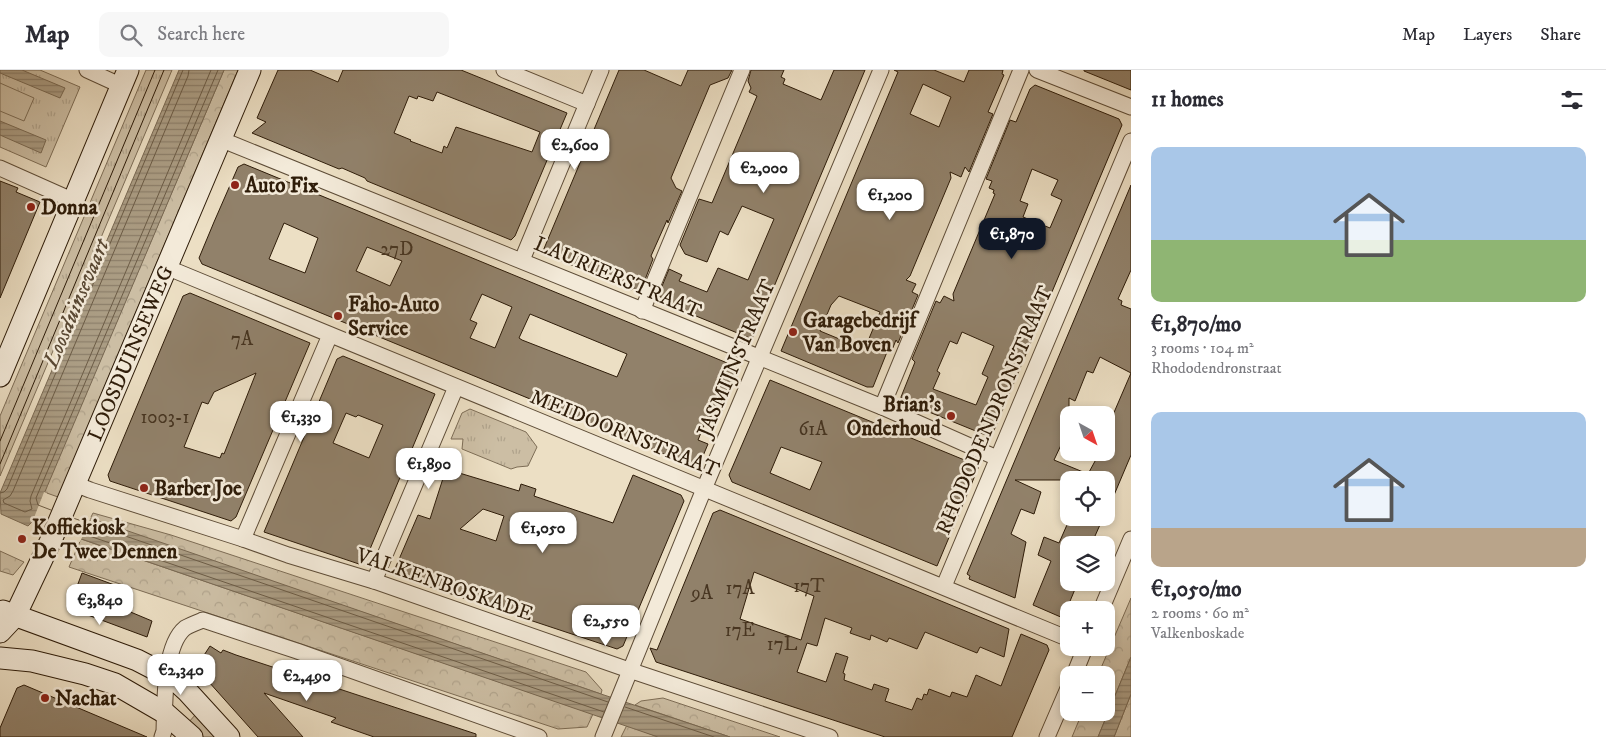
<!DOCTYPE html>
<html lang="en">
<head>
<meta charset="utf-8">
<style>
  body { margin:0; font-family:"IM FELL DW Pica",serif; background:#f7f7f7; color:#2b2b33; height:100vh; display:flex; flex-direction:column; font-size:19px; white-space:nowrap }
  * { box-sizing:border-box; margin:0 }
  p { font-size:16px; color:#7c7c81 }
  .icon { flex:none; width:28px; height:28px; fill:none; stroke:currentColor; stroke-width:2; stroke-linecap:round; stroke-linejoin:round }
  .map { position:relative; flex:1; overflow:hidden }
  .sheet { display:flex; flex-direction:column; background:#fff; width:475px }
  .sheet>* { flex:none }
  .needle { width:32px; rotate:140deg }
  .buttons { position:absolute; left:1060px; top:336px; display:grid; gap:10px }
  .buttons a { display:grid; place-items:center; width:55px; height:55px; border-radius:10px; background:#fff; box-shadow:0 2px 8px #0003; font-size:25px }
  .price { position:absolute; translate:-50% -42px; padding:0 11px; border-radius:10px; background:#fff; color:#222; font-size:16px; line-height:32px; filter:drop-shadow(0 1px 2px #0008) }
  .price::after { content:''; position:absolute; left:50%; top:30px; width:15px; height:11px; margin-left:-8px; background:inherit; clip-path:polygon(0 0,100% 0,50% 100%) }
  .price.active { background:#111827; color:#fff }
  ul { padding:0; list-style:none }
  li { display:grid; align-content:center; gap:10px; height:265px; padding:0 20px }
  li span { display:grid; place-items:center; height:155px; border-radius:10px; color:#555 }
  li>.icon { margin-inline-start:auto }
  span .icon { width:90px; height:90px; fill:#fffc; stroke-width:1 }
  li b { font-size:21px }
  h2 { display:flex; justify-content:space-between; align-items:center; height:60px; padding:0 20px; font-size:21px }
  header { display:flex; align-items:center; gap:30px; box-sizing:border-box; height:70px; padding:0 25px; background:#fff; border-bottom:1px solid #e1e1e2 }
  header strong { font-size:24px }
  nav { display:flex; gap:28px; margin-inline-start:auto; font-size:18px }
  .search { width:350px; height:45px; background:#f7f7f7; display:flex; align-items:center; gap:12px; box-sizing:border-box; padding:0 18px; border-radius:10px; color:#7c7c81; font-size:19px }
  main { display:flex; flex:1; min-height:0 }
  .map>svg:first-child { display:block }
  .grass { fill:url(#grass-tufts); stroke:#7d6d56 }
  .forest { fill:url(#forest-crowns); stroke:#7d6d56 }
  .garden { fill:#ccbea4; stroke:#7d6d56 }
  .water { fill:url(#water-rules); stroke:#796953 }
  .pier { fill:#ecdfc4 }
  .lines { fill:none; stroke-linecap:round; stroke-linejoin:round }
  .shore { stroke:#6c5c46; stroke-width:1 }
  .building { fill:#91816a; stroke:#2e1c09; fill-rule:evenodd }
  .street-casing { stroke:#5e4d38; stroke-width:17 }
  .secondary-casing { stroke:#2e1c09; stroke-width:23 }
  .street { stroke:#f3ead9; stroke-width:15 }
  .secondary { stroke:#f3ead9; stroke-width:21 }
  .tram { stroke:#2e1c09; stroke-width:1 }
  .poi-dot { fill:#8f2418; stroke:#f3ead9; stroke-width:2 }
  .labels { text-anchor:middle; stroke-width:5; stroke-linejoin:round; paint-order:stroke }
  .number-label { font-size:19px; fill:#473521 }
  .poi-label { font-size:21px; font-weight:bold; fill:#2e1c09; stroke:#f3ead9; text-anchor:start }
  .street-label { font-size:21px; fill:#2e1c09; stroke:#f3ead9 }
  .water-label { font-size:22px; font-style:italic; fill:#5a4934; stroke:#f3ead9 }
</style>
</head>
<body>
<header>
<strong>Map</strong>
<div class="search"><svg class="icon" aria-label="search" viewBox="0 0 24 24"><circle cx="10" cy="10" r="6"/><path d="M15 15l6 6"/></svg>Search here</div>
<nav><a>Map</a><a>Layers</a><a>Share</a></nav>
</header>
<main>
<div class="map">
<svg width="1131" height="667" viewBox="0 0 1131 667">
  <defs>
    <pattern id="grass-tufts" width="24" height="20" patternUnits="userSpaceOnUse" patternTransform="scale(1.25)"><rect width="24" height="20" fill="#ccbea4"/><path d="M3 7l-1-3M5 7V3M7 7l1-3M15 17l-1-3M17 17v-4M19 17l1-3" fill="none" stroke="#b0a38c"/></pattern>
    <pattern id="forest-crowns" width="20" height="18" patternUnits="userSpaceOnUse" patternTransform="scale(1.25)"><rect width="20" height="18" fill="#ccbea4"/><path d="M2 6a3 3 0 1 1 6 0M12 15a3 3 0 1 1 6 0" fill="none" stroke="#b0a38c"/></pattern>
    <pattern id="water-rules" width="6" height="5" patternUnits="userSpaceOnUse" patternTransform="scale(1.25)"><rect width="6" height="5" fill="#ab9d84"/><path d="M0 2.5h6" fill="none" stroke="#8c7f6a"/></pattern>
  </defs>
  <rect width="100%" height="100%" fill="#ecdfc4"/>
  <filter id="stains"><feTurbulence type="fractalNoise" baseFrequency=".004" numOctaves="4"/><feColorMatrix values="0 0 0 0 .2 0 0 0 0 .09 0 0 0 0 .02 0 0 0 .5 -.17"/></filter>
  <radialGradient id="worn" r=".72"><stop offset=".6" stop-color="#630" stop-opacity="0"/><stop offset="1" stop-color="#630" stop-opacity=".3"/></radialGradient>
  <g class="grass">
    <polygon points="0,0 40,0 80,17 46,97 0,77"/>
    <polygon points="146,0 172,0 0,406 0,346"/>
    <polygon points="470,339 526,362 537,377 528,396 517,397 511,399 462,379 463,369 451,369 462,343"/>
    <polygon points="197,643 220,667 200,667 187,654"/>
  </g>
  <g class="forest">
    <polygon points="224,0 238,0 58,427 44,422"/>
    <polygon points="93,443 171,465 586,602 602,620 601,624 90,449"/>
    <polygon points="81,469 593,644 587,657 558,659 69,497"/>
    <polygon points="0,481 24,492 13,505 0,501"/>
    <polygon points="1131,528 1131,587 1098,667 1072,667 1082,643 1106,642 1106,605 1098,605"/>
    <polygon points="1131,624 1131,667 1114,667"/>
    <polygon points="663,628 780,667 730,667 635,635 641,631"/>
    <polygon points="627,655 658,667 621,667"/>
  </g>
  <polygon class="garden" points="0,13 34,28 24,51 0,41"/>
  <g class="water">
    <polygon points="0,0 22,0 65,18 60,28 0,3"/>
    <polygon points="179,0 224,0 41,431 601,624 730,667 658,667 32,452 28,456 1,444 0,423"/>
    <polygon points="0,51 46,70 41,83 0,65"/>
    <polygon points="1131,587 1131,624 1114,667 1098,667"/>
  </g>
  <polygon class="pier" points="44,422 47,423 44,430 91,447 80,472 33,454 30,458"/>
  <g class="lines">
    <g class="shore">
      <polyline points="189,0 188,6 13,421 10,426 3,430 4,433 25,442 32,439 30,431 31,426 211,0"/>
      <polyline points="0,423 4,422 7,419 183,0"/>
      <polyline points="51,440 38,435 36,428 218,0"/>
      <polyline points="73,448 608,632"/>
      <polyline points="69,459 604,642"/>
      <polyline points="625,637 714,667"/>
    </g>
  </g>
  <g class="building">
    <path d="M278,0H310L338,12L343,0H461L567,43L515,166L511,170L367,111L365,108L342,98L339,99L252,63L266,52L257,48ZM437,22L540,62L532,82L456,57L447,78L444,76L442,83L410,71L411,70L394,63L409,26L417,29L418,26L433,31Z"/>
    <polygon points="619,0 644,0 681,16 688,0 732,0 728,8 710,15 671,108 676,118 682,121 668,153 667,150 651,186 653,189 641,220 634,218 631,220 545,184 545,181 543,181"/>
    <polygon points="751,0 784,0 781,7 785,9 783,14 821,30 834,0 865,0 752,269 679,239 680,237 661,229 663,228 658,226 669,199 682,205 679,211 707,222 718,198 748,210 774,149 742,136 728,165 720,161 707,192 685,184 680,175 699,129 712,133 742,62 757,26 749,22 751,18 748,11"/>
    <path d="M894,0H934L964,12L969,0H1003L1002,4L1004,5L988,42L993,44L969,102L965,97L961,107L950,102L951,108L910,206L906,210L916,214L912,222L918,225L898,273L896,270L892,280L889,277L873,317H867L781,281L898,2ZM923,14L951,27L939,57L910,44ZM839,226L880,242L868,271L865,270L862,277L854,274V275L820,261L831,235Z"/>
    <polygon points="1084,0 1131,0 1131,20 1084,1"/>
    <path d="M1035,15L1119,49L1122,55L992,365L989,363L988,366L902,331L901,327L915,292L912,289L936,231L940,233L944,226L954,231L953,224L995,124L993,123L994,120L989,118L992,111L986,109L1010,50L1016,52L1030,19ZM1032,99L1058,110L1051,125L1062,130L1050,158L1023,147L1028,134L1020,131ZM962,262L994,276L982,304L988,307L976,335L933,319L940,303L937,301L950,271L957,274Z"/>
    <path d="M244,94L737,297V300L739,301L718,350L708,346L698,370L708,374L700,393L693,396L202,194L199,188L214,152L238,97ZM284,153L318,168L305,203L269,189ZM367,177L402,191L390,216L356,201ZM482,224L512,237L495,278L470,268L477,253L470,250ZM530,244L627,284L617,307L522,270L519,268Z"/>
    <polygon points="0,111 18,118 16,122 40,132 0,228"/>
    <polygon points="1131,115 1131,200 1118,229 1122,231 1121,235 1131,239 1131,303 1100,287 1093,303 1087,301 1075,331 1069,328 1069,358 1054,390 1088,404 1100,382 1106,382 1106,361 1131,303 1131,385 1106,444 1106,410 1015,410 1041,422 1034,444 1021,439 1011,464 1026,472 1015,528 969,509 970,506 967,504"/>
    <path d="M190,223L310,273L236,447L231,451L110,411L108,405L183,226ZM256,303L224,384L222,383L220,388L184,377L202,332L208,334L214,322Z"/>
    <path d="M343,286L435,324L365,491L360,489L359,494L264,462L337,289ZM346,343L356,347L358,345L383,355L369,388L333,373Z"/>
    <path d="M770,310L979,396L937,496L732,412L729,405ZM781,377L822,392L810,420L770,403Z"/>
    <path d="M446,399L519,421L521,414L536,419L534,426L613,453L633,405L681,425L684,431L623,576L617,579L397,506L394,501L418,445L430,449ZM483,439L504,446L496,471L460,459Z"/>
    <path d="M720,440L1009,559L1004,587L980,577L977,583L925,562L917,579L889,568L887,572L871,565L870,570L850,563L852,558L825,548L817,576L807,573L797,602L826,612L836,583L848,587L843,603L845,604L844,610L872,620L874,614L889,619L885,631L912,640L917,628L922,630L924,624L927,625L929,619L950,627L952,622L967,627L976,605L1001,616L1021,564L1047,575L1049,580L1012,667H885L656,592L650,578L657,580L713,443ZM754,502L814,526L801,570L740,549Z"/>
    <polygon points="1070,448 1103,448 1091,475 1063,475 1069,478 1069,512 1078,512 1063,548 1033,535 1051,491 1038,485 1044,467 1059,473"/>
    <polygon points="82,503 128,520 121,538 152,551 147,567 69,538"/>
    <polygon points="210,576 221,583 223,580 236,585 476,664 476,667 374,667 331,652 336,648 264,623 303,667 258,667 200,602 195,599"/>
    <polygon points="24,615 147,667 0,667 0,658 17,618"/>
  </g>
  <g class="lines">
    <g class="street-casing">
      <g id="street">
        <polyline points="87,0 122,16"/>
        <polyline points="504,0 587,34"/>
        <polyline points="1037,0 1131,37"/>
        <polyline points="220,69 882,337 997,388"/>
        <polyline points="0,98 72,130"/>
        <polyline points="522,190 601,0"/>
        <polyline points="166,197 1069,569"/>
        <polyline points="642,241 742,0"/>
        <polyline points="882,337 1021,0"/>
        <polyline points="75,414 90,420 243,469 288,485 374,511 629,600 830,667"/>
        <polyline points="243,469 330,265"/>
        <polyline points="374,511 456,317"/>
        <polyline points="944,516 1131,71"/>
        <polyline points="1101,540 1131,469"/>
        <polyline points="1074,605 1085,578"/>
        <path d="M162,667L164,661C165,635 163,576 185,558C190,555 198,552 203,550L297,581L539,667"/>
        <polyline points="603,667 704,419 881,0"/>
        <polyline points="1047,667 1069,616"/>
      </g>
    </g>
    <g class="secondary-casing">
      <g id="secondary">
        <polyline points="0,306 128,0"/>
        <polyline points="3,541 137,590 168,606 175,610 187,621 229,667"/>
        <path id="s1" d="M0,562L15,546L52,468L250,0"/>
        <polyline points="0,588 32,591 85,604 115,614 165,643 192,667"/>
      </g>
    </g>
    <use href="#street" class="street"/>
    <use href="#secondary" class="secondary"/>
    <g class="tram">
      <polyline points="0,371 155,0"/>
      <polyline points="0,394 164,0"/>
    </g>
  </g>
  <g class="poi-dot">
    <circle cx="235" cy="115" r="5"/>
    <circle cx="31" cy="137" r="5"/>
    <circle cx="338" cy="246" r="5"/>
    <circle cx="793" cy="262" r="5"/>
    <circle cx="951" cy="346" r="5"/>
    <circle cx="144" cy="418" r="5"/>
    <circle cx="22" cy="469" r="5"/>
    <circle cx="45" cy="628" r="5"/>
  </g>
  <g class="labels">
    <g class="number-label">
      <text x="397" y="185">27D</text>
      <text x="242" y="275">7A</text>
      <text x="165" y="353">1003-1</text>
      <text x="813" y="365">61A</text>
      <text x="809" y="522">17T</text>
      <text x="740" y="524">17A</text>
      <text x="702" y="529">9A</text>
      <text x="740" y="566">17E</text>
      <text x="782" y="580">17L</text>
    </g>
    <g class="poi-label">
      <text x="245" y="122">Auto Fix</text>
      <text x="41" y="144">Donna</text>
      <text x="348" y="241">Faho-Auto<tspan x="348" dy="24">Service</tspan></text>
      <text x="803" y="257">Garagebedrijf<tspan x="803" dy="24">Van Boven</tspan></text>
      <text x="941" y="341" text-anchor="end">Brian's<tspan x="941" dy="24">Onderhoud</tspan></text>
      <text x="154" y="425">Barber Joe</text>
      <text x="32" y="464">Koffiekiosk<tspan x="32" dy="24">De Twee Dennen</tspan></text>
      <text x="55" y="635">Nachat</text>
    </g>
    <g class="street-label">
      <text transform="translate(618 207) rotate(23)" y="7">LAURIERSTRAAT</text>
      <text dy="7" stroke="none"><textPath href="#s1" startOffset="309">LOOSDUINSEWEG</textPath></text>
      <text transform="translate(736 288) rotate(-67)" y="7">JASMIJNSTRAAT</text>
      <text transform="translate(994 340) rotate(-67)" y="7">RHODODENDRONSTRAAT</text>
      <text transform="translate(625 363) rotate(22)" y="7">MEIDOORNSTRAAT</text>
      <text transform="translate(445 514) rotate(19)" y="7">VALKENBOSKADE</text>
    </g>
    <g class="water-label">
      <text transform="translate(75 233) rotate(-67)" y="8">Loosduinsevaart</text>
    </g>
  </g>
  <rect width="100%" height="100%" filter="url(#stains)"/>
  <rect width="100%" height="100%" fill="url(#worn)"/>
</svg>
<div class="buttons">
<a><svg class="needle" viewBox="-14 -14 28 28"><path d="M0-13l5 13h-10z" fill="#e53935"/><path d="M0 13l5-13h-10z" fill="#7c7c81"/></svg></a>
<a><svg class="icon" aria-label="locate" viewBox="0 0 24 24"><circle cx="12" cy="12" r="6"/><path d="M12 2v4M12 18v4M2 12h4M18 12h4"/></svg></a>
<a><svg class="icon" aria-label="layers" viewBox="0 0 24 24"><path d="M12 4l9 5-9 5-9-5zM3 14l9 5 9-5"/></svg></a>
<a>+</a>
<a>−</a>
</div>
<b class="price" style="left:575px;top:101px">€2,600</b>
<b class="price" style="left:764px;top:124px">€2,000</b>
<b class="price" style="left:890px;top:151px">€1,200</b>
<b class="price active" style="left:1012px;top:190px">€1,870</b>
<b class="price" style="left:301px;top:373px">€1,330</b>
<b class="price" style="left:429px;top:420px">€1,890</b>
<b class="price" style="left:543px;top:484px">€1,050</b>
<b class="price" style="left:100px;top:556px">€3,840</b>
<b class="price" style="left:606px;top:577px">€2,550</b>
<b class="price" style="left:181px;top:626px">€2,340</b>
<b class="price" style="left:307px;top:632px">€2,490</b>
</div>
<section class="sheet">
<h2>11 homes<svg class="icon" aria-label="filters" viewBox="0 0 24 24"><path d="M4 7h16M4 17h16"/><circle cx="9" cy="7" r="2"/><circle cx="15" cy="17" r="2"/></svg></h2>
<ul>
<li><span style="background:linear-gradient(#a9c7e8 60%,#8fb573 0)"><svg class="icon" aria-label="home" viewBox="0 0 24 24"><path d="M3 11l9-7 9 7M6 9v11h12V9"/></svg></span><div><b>€1,870/mo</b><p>3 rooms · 104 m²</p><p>Rhododendronstraat</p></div></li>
<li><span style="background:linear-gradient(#a9c7e8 75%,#b9a48a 0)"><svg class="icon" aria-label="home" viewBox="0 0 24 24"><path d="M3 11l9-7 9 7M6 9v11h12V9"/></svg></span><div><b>€1,050/mo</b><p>2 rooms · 60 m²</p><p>Valkenboskade</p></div></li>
</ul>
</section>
</main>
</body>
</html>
